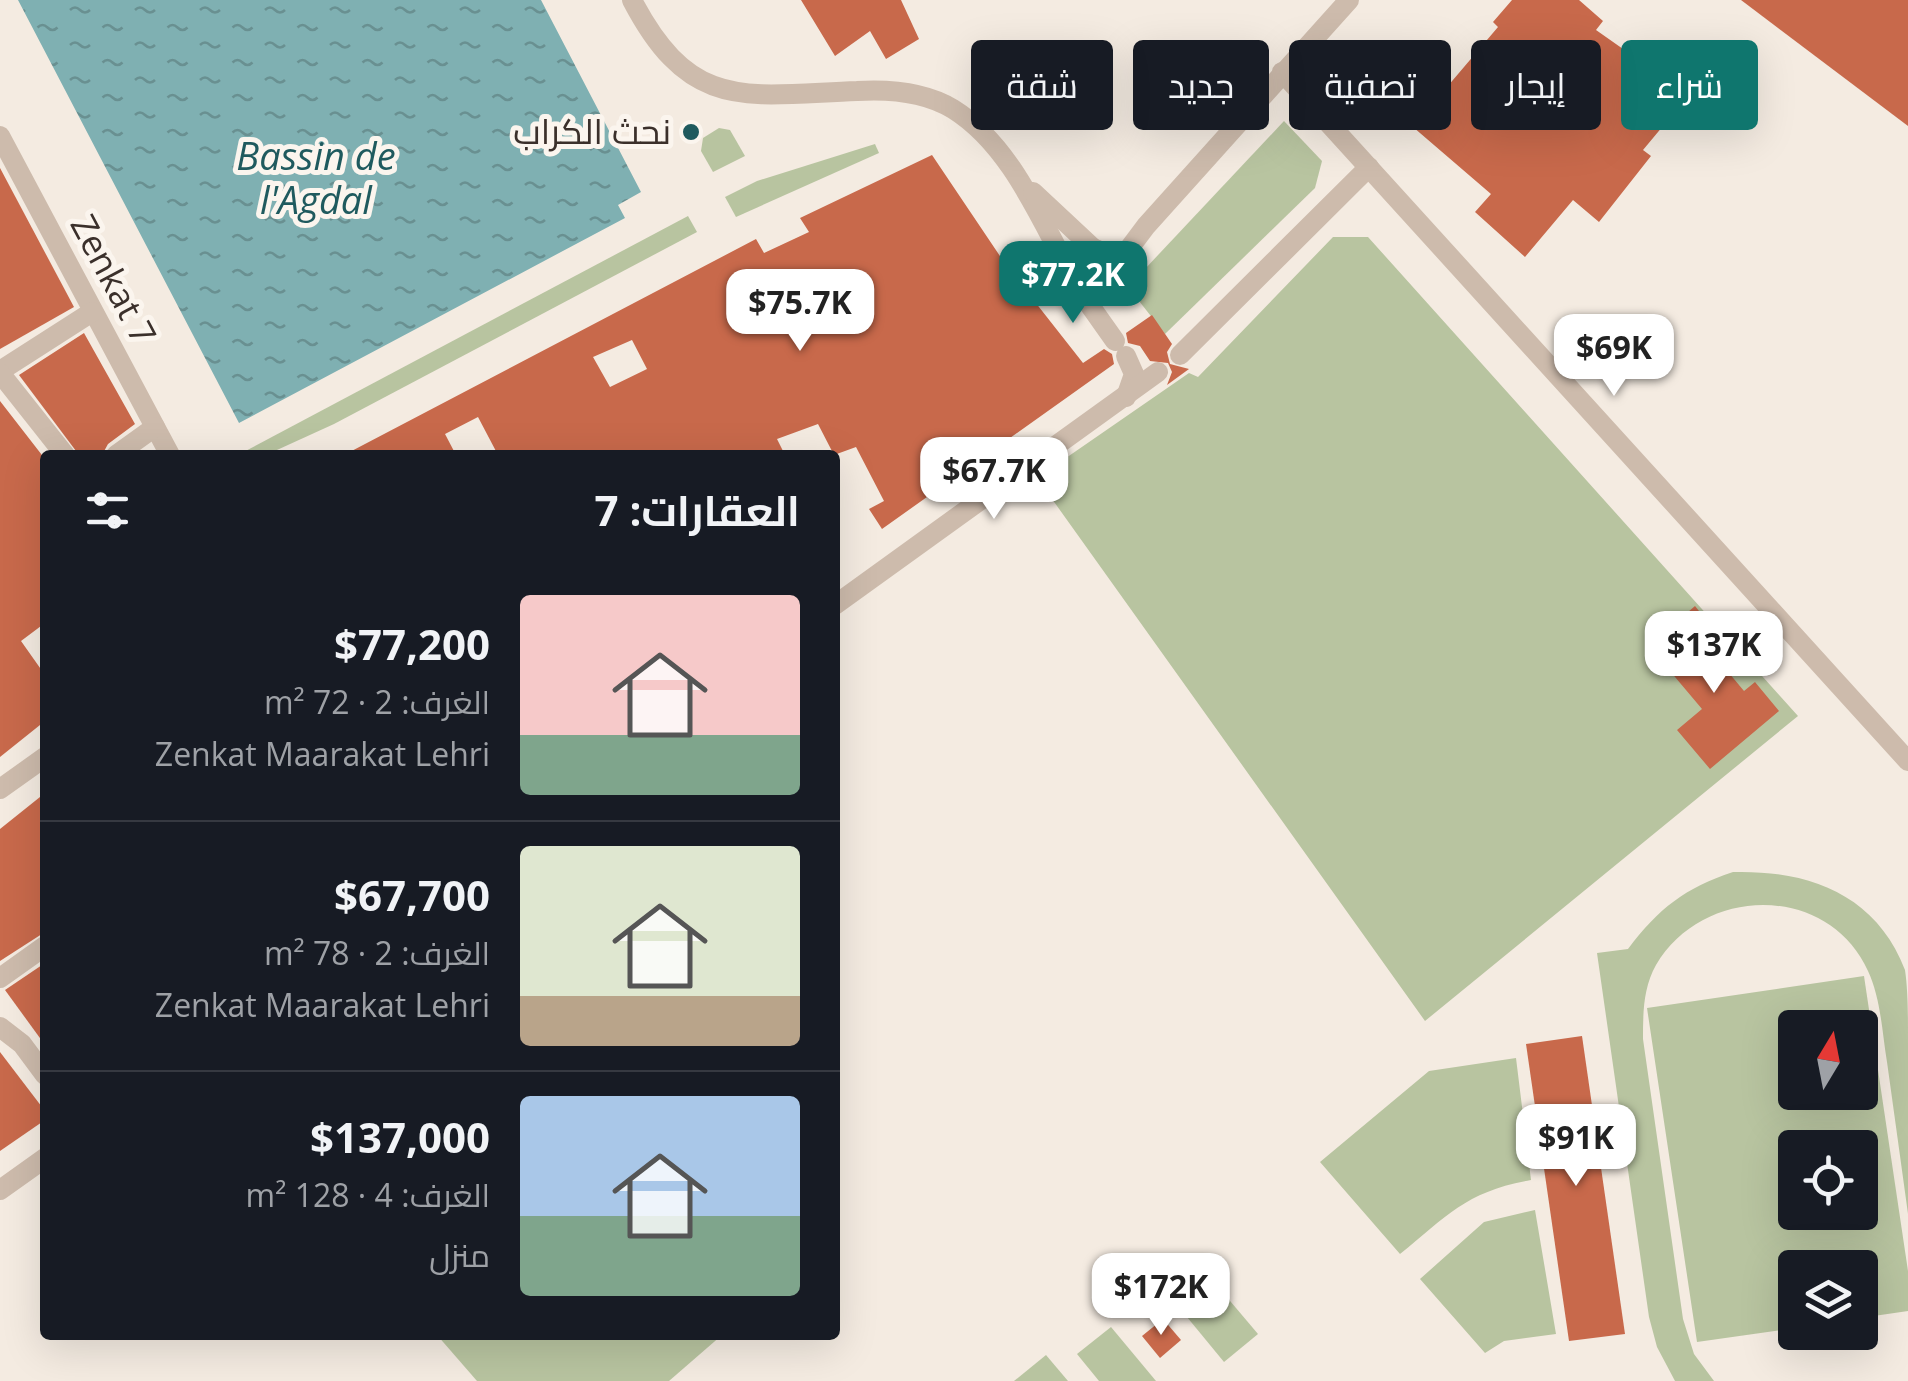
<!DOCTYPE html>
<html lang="ar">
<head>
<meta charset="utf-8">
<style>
  body { margin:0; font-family:"Open Sans",Cairo,sans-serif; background:#242831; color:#f1f3f6; direction:rtl; height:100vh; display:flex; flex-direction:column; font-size:38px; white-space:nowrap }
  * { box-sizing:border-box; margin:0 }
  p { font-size:32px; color:#9ea1a6 }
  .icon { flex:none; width:55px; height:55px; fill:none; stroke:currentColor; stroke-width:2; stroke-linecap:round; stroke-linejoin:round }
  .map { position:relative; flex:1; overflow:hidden; direction:ltr }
  .drawer { position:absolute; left:40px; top:450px; width:800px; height:890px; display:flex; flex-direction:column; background:#171b24; border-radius:10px; box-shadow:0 10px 40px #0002; direction:rtl }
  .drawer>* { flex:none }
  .banner { position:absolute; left:870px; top:40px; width:888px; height:90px; direction:rtl; display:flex; gap:20px }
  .needle { width:65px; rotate:10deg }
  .controls { position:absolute; left:1778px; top:1010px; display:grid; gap:20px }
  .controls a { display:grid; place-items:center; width:100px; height:100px; border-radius:10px; background:#171b24; box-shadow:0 10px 40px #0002; font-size:50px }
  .price { position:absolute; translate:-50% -85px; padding:0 22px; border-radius:20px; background:#fff; color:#222; font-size:32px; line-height:65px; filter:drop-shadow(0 2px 5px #0008) }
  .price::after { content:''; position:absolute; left:50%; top:60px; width:30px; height:22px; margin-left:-15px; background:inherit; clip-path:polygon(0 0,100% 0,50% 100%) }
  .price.active { background:#0f766e; color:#fff }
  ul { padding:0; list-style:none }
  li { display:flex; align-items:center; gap:30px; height:250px; padding:0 40px }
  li+li { border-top:2px solid #363941 }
  li span { display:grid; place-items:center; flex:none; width:280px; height:200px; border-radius:10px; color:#555 }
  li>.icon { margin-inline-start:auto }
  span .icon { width:120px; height:120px; fill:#fffc; stroke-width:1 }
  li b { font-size:42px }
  h2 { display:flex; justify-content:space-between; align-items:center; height:120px; padding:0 40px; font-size:42px }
  .tag { padding:0 35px; border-radius:10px; background:#171b24; box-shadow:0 10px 40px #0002; font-size:35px; line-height:90px }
  .tag.active { background:#0f766e; color:#fff }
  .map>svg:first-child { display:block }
  .grass { fill:#b8c4a0; fill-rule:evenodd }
  .water { fill:url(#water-ripples) }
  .building { fill:#c8694b; fill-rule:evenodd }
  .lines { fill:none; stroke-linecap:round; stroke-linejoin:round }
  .street { stroke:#cdbbac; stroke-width:20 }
  .poi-dot { fill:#1f5a5e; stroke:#fbf5ee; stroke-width:4 }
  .labels { text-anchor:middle; stroke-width:10; stroke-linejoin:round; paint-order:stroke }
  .poi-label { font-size:35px; fill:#3b302b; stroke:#fbf5ee; text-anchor:end }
  .street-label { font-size:35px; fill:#3b302b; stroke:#fbf5ee }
  .water-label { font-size:38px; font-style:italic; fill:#1f5a5e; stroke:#fbf5ee }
</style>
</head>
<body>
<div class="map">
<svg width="1908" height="1381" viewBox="0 0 1908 1381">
  <defs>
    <pattern id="water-ripples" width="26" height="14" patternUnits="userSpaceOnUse" patternTransform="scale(2.5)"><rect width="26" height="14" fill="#7fb0b2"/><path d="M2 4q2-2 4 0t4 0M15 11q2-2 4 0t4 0" fill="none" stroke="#699091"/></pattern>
  </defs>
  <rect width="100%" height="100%" fill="#f4ebe1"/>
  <g class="grass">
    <polygon points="1284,121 1322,161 1315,188 1165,334 1128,287"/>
    <polygon points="719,128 730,130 745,156 713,172 701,151 703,138"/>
    <polygon points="875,144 879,153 736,217 725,197 757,181"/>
    <polygon points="688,216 697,232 334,424 266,455 238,455"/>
    <polygon points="1333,237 1368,237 1798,716 1425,1021 1037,478 1189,373 1198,377"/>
    <path d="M1733,872C1808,870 1876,894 1905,970C1908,990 1908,1017 1908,1038C1908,1097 1908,1155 1908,1214C1901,1163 1894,1112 1887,1062C1882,1032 1881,999 1868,971C1828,883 1703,885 1656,965C1643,988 1643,1014 1643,1039L1683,1319L1694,1354L1714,1381H1675L1657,1347L1649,1317L1597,953L1628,949C1659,908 1685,888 1733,872Z"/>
    <path d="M1864,976L1908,1271V1311L1860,1318V1268H1795V1328L1697,1342L1647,1008ZM1795,1028H1860V1092H1795ZM1795,1148H1860V1212H1795Z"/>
    <path d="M1516,1058L1531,1180C1467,1191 1448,1215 1400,1254L1320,1162L1429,1071Z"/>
    <polygon points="1535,1210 1556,1334 1504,1341 1485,1353 1420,1279 1484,1222"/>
    <polygon points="1192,1256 1258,1334 1224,1362 1159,1283"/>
    <polygon points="1111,1327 1156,1381 1099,1381 1077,1354"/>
    <polygon points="437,1335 722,1335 669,1381 477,1381"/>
    <polygon points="1046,1355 1068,1381 1014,1381"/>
  </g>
  <polygon class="water" points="18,0 541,0 641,192 618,205 625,218 239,423"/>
  <g class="building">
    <polygon points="801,0 901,0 919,39 886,59 870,31 835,56"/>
    <polygon points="1512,0 1579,0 1603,21 1596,30 1633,56 1634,80 1673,114 1643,150 1651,156 1599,222 1573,200 1525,257 1475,212 1491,194 1413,127 1498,27 1493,22"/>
    <polygon points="1741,0 1908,0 1908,126"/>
    <path d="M932,155L1006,265L1083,363L1104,349L1112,354L1114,364L882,529L869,509L884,501L856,447L834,455L818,424L777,439L785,455H498L478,417L445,434L456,455H344L756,239L764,253L809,232L800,218ZM632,340L647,369L610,387L593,357Z"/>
    <polygon points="0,168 74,307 0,349"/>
    <polygon points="1152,315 1172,344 1167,352 1170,364 1189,369 1167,385 1172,372 1168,363 1150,361 1140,346 1128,343 1126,333"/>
    <polygon points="84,333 135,424 108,444 102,455 79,455 19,375"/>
    <polygon points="0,401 45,459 45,623 21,641 45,675 45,721 0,757"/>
    <polygon points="1695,606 1707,621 1694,631 1744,691 1755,682 1779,711 1710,769 1677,730 1702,709 1659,658 1684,638 1673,625"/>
    <polygon points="45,793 45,932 0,961 0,829"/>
    <polygon points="45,963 45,1045 5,990"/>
    <polygon points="1582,1036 1625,1334 1569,1341 1526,1044"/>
    <polygon points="0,1052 45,1111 45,1120 0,1151"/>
    <polygon points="1163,1319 1181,1340 1160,1358 1142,1336"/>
  </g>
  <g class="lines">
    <g class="street">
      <path d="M632,0C691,113 746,95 857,91C890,89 925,92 953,109C1009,144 1038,214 1068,269"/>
      <polyline points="1282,72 1908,761"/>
      <polyline points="0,136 170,455"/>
      <polyline points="1033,192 1093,248"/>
      <circle cx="1089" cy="268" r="20"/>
      <polyline points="1107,278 1146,226 1349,0"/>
      <polyline points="1074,283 1115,341"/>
      <polyline points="1180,355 1369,167"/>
      <polyline points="1126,356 1134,374 1126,397"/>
      <polyline points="0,371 92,312"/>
      <polyline points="0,373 65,455"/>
      <polyline points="116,455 155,427"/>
      <polyline points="835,605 1158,372"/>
      <polyline points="0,789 45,757"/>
      <polyline points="0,978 45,946"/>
      <polyline points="0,1027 22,1044 45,1075"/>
      <polyline points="0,1190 45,1158"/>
    </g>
  </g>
  <circle class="poi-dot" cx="691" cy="132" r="10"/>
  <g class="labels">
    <g class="poi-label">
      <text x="671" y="144">نحث الكراب</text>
    </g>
    <g class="street-label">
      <text transform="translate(113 280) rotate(62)" y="12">Zenkat 7</text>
    </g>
    <g class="water-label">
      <text x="316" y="170">Bassin de<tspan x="316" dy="44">l'Agdal</tspan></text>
    </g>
  </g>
</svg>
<div class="controls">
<a><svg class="needle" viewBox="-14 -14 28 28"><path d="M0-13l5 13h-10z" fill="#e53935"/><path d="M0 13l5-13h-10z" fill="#9ea1a6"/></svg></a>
<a><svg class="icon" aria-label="locate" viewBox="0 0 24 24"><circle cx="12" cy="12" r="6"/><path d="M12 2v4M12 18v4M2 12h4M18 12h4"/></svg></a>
<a><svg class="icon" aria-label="layers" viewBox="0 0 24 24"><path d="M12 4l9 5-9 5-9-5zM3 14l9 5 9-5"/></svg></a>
</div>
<b class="price active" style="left:1073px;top:326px">$77.2K</b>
<b class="price" style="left:800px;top:354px">$75.7K</b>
<b class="price" style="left:1614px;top:399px">$69K</b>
<b class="price" style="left:994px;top:522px">$67.7K</b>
<b class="price" style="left:1714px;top:696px">$137K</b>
<b class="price" style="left:1576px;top:1189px">$91K</b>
<b class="price" style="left:1161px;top:1338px">$172K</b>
<div class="banner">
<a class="tag active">شراء</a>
<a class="tag">إيجار</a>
<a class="tag">تصفية</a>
<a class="tag">جديد</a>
<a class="tag">شقة</a>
</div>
<section class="drawer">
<h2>العقارات: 7<svg class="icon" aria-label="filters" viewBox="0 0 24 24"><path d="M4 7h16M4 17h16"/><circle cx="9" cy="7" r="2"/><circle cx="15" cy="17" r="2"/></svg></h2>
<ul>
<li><span style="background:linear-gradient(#f6c9c9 70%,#7fa58c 0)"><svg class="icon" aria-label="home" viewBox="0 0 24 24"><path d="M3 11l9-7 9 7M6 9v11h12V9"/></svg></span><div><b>$77,200</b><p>الغرف: 2 · 72 m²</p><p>Zenkat Maarakat Lehri</p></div></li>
<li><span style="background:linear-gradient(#dfe7d0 75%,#b9a48a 0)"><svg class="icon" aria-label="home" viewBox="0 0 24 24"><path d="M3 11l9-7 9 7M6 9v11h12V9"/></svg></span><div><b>$67,700</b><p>الغرف: 2 · 78 m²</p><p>Zenkat Maarakat Lehri</p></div></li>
<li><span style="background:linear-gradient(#a9c7e8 60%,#7fa58c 0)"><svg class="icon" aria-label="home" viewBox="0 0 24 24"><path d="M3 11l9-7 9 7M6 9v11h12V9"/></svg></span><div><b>$137,000</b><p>الغرف: 4 · 128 m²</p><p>منزل</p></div></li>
</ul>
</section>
</div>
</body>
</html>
